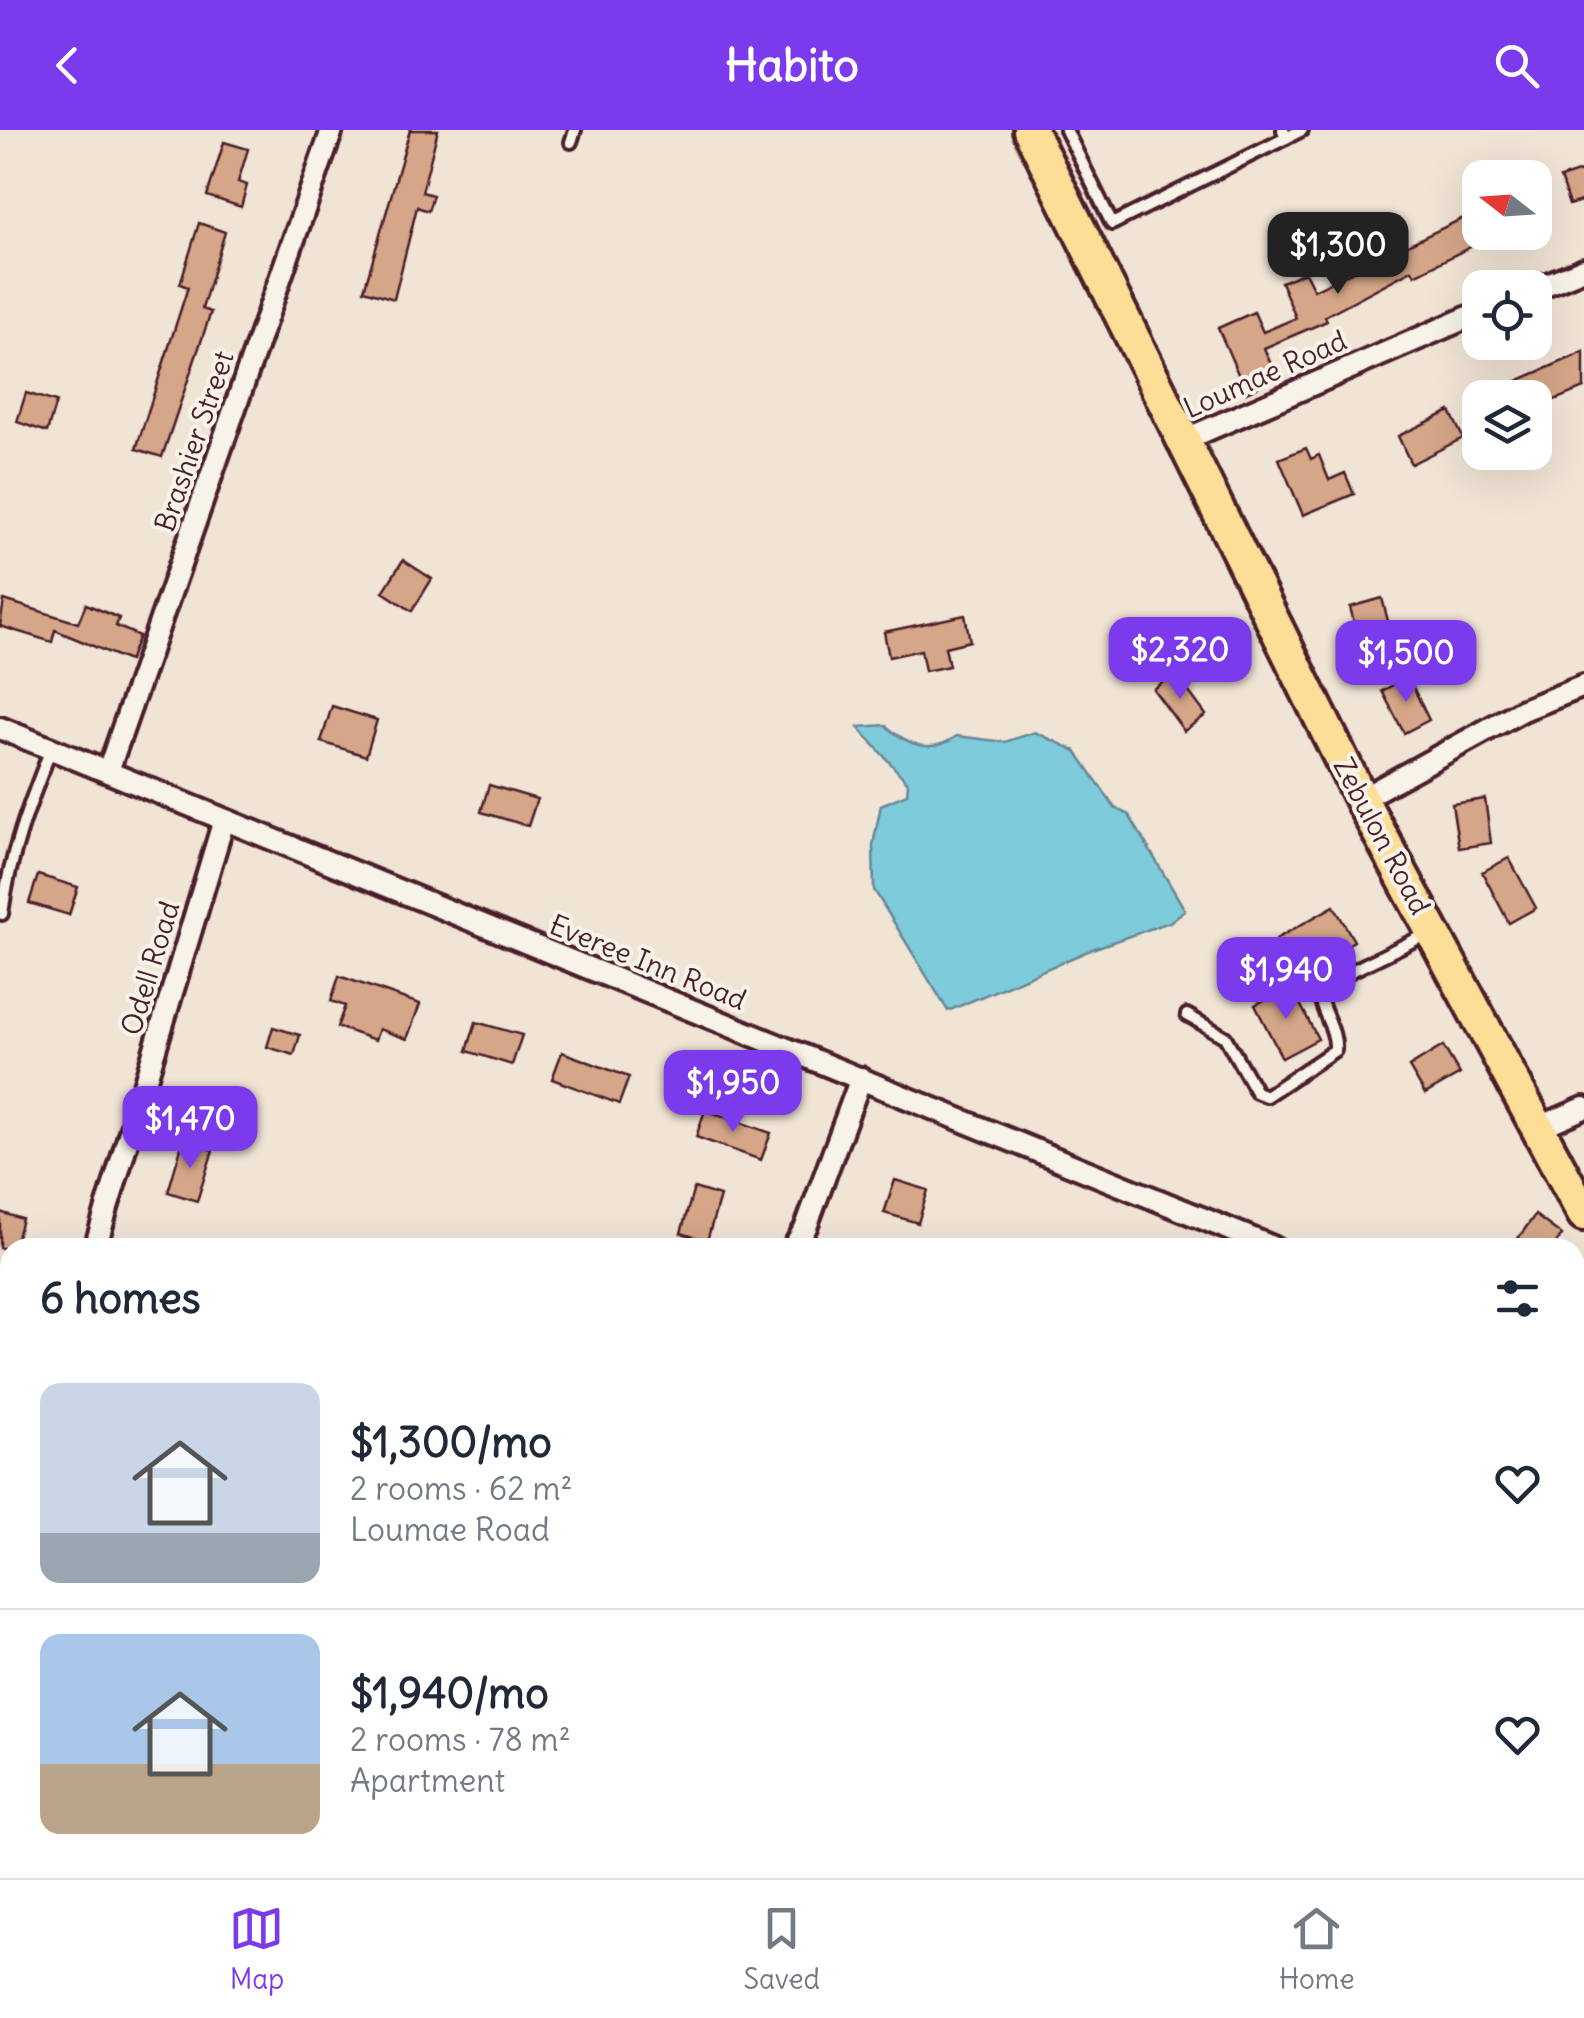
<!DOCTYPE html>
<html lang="en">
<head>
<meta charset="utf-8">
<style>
  body { margin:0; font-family:Delius,sans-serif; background:#f6f6f7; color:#1f2937; height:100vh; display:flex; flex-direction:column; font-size:38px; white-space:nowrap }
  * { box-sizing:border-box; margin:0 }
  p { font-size:32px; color:#747a83 }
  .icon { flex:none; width:55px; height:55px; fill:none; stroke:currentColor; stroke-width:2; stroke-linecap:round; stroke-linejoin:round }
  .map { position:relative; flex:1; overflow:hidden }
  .side { position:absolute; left:0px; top:1108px; width:1585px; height:642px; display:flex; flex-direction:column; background:#fff; border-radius:30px 30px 0 0; box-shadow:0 10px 40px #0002 }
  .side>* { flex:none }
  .needle { width:65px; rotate:287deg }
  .controls { position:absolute; left:1462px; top:30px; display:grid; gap:20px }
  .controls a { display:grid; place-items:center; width:90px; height:90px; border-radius:20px; background:#fff; box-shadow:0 10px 40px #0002; font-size:50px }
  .price { position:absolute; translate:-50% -85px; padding:0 22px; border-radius:20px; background:#7c3aed; color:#fff; font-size:32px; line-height:65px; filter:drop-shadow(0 2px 5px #0008) }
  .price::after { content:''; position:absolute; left:50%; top:60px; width:30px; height:22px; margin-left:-15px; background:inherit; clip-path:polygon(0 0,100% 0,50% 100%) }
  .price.selected { background:#222; color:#fff }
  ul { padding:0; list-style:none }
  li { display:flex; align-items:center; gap:30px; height:250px; padding:0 40px }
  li+li { border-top:2px solid #e0e1e3 }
  li span { display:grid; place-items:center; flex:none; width:280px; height:200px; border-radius:20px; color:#555 }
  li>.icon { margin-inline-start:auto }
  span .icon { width:120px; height:120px; fill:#fffc; stroke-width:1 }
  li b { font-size:42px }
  h2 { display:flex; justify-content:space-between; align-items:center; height:120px; padding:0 40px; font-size:42px }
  header { display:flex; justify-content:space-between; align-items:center; height:130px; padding:0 40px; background:#7c3aed; color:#fff; font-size:45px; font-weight:700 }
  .dock { display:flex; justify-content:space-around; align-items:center; height:140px; border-top:2px solid #e0e1e3; background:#fff; font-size:28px; color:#747a83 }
  .dock a { display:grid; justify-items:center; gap:5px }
  .dock .selected { color:#7c3aed }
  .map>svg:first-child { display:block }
  .water { fill:#7ecbdc; stroke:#698695; stroke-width:2.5 }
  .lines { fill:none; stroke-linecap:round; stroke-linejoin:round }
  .stream { stroke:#698695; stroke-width:5 }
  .building { fill:#d5a688; stroke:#4a1f2b; stroke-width:2.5 }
  .lane-casing { stroke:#4a1f2b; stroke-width:18 }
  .street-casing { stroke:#4a1f2b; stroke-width:28 }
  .primary-casing { stroke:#4a1f2b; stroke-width:40 }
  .lane { stroke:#f7f3e8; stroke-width:10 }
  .street { stroke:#f7f3e8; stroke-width:20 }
  .primary { stroke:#fdde96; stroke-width:32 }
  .labels { text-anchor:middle; stroke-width:8; stroke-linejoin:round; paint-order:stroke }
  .street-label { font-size:28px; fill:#4a1f2b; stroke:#f7f3e8 }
</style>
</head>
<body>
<header><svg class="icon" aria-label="back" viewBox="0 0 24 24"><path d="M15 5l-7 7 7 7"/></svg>Habito<svg class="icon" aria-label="search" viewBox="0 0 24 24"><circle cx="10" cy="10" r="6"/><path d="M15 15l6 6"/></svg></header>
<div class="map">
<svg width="1584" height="1748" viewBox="0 0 1584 1748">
  <rect width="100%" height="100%" fill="#f0e4d5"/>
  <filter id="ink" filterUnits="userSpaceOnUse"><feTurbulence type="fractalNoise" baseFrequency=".01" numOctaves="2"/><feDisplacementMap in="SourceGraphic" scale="20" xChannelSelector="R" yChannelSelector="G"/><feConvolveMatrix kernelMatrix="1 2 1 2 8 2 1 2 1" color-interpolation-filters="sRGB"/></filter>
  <g filter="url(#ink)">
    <g class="water">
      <path d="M885,595C907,615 931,625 957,606L1005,612L1035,602L1076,621L1115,678L1129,685L1185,780L1170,792L1095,818L948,881L874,760L873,715L881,675L907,664L908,653L858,597Z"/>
      <polygon points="970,1740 1208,1740 1202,1748 991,1748"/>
    </g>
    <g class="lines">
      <g class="stream">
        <polyline points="1575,1393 1584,1393"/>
        <polyline points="0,1574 10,1576"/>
      </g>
    </g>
    <g class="building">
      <polygon points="410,0 438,0 422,62 433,65 428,81 417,77 394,169 364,160"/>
      <polygon points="224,12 248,19 238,52 247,55 241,77 207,66"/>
      <polygon points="1584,40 1584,70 1569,75 1560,48"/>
      <polygon points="1480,80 1480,112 1415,145 1412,140 1325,186 1327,191 1264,218 1277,248 1246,262 1218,198 1254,182 1263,202 1296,188 1281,152 1305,142 1314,160"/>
      <polygon points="199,93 225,102 202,179 211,182 162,327 136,319 188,157 180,154"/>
      <polygon points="1584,222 1584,258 1535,278 1535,268 1478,268"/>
      <polygon points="26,263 56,272 47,302 17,292"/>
      <polygon points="1450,281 1463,308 1411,334 1398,306"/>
      <polygon points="1306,318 1311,329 1319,325 1329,350 1345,343 1354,364 1303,385 1279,329"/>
      <polygon points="403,430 432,449 412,481 383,462"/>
      <polygon points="1382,468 1394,514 1362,523 1350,477"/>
      <polygon points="4,470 78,493 86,474 119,488 116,496 139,506 129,531 55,500 52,512 0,496"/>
      <polygon points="965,485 970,511 945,517 949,536 925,541 921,520 889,527 884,502"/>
      <polygon points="1175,543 1206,585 1184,601 1153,559"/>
      <polygon points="1408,547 1429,590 1404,603 1382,561"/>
      <polygon points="332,576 377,590 366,626 321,612"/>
      <polygon points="489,655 537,669 528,696 481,682"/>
      <polygon points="1485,669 1491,713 1459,718 1452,674"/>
      <polygon points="1509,728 1536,778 1509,793 1482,742"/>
      <polygon points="38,745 78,757 69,785 29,773"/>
      <polygon points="1334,776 1354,811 1328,826 1335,837 1302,856 1276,809"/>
      <polygon points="339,846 420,874 407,909 379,899 375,910 337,897 345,876 331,871"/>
      <polygon points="1291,856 1318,909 1282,928 1255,875"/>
      <polygon points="476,892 522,905 512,935 467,921"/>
      <polygon points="273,897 300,905 294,925 267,917"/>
      <polygon points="1443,916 1460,944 1425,964 1409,937"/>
      <polygon points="562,922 629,947 619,974 552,949"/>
      <polygon points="705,980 771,1003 761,1030 696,1007"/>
      <polygon points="183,1011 213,1020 197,1071 168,1062"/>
      <polygon points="895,1050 928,1060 918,1093 884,1083"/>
      <polygon points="694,1058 720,1066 707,1111 681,1103"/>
      <polygon points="0,1082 22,1089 14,1118 0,1118"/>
      <polygon points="1535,1085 1562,1105 1553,1118 1511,1118"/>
    </g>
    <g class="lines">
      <g class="lane-casing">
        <g id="lane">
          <polyline points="1066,0 1112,94 1286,8 1283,0"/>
          <polyline points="1286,8 1302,0"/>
          <polyline points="571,12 575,0"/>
          <path d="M2,784C9,727 30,672 51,619"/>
          <path d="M1187,885L1225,907L1256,962L1266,966L1335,920C1337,896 1316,878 1321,856L1427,804"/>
        </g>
      </g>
      <g class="street-casing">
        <g id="street">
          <polyline points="1535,159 1584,139"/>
          <polyline points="1184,310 1480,182"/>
          <polyline points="0,598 1275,1118"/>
          <polyline points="108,641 332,0"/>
          <polyline points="1361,669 1523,580 1584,556"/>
          <polyline points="1535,999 1584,978"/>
          <polyline points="95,1118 224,690"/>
          <polyline points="793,1118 806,1097 861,948"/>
          <polyline points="1575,1229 1584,1232"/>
          <polyline points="0,1439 10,1404"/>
        </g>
      </g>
      <g class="primary-casing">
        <polyline id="primary" points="1030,0 1361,669 1584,1084"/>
      </g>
      <use href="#lane" class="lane"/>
      <use href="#street" class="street"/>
      <use href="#primary" class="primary"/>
    </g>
  </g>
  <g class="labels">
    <g class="street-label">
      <text transform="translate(1265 244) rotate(-24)" y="10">Loumae Road</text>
      <text transform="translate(194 311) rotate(-71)" y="10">Brashier Street</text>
      <text transform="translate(1382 706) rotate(62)" y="10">Zebulon Road</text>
      <text transform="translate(648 832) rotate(22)" y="10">Everee Inn Road</text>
      <text transform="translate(150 838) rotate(-73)" y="10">Odell Road</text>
    </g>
  </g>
</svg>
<div class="controls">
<a><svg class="needle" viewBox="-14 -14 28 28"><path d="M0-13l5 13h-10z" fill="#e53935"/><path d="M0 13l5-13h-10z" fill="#747a83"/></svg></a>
<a><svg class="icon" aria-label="locate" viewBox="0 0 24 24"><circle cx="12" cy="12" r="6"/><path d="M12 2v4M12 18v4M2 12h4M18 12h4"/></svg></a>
<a><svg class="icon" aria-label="layers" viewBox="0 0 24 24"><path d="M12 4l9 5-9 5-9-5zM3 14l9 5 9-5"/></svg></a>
</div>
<b class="price selected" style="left:1338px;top:167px">$1,300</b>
<b class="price" style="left:1180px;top:572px">$2,320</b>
<b class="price" style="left:1406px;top:575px">$1,500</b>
<b class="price" style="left:1286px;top:892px">$1,940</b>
<b class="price" style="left:733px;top:1005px">$1,950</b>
<b class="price" style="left:190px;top:1041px">$1,470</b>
<section class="side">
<h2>6 homes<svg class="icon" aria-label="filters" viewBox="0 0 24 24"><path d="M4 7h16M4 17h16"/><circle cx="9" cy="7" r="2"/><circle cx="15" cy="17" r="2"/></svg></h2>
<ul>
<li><span style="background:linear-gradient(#c9d6e8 75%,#9aa5b1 0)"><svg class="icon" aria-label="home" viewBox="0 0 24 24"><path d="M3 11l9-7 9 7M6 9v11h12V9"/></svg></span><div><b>$1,300/mo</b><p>2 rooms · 62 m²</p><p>Loumae Road</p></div><svg class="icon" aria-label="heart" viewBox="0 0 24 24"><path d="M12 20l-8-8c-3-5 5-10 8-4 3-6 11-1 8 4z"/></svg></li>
<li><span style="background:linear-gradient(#a9c7e8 65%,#b9a48a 0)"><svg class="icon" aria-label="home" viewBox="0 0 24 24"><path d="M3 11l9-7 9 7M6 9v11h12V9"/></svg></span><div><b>$1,940/mo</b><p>2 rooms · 78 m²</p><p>Apartment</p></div><svg class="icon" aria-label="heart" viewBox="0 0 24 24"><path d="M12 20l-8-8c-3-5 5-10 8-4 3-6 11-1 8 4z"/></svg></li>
</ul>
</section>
</div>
<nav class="dock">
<a class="selected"><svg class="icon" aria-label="map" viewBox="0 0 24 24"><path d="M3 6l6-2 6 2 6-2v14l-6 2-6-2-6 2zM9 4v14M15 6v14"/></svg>Map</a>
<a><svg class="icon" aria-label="saved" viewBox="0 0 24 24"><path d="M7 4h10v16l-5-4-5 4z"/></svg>Saved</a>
<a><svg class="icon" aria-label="home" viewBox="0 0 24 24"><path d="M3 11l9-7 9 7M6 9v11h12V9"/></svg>Home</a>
</nav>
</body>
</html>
